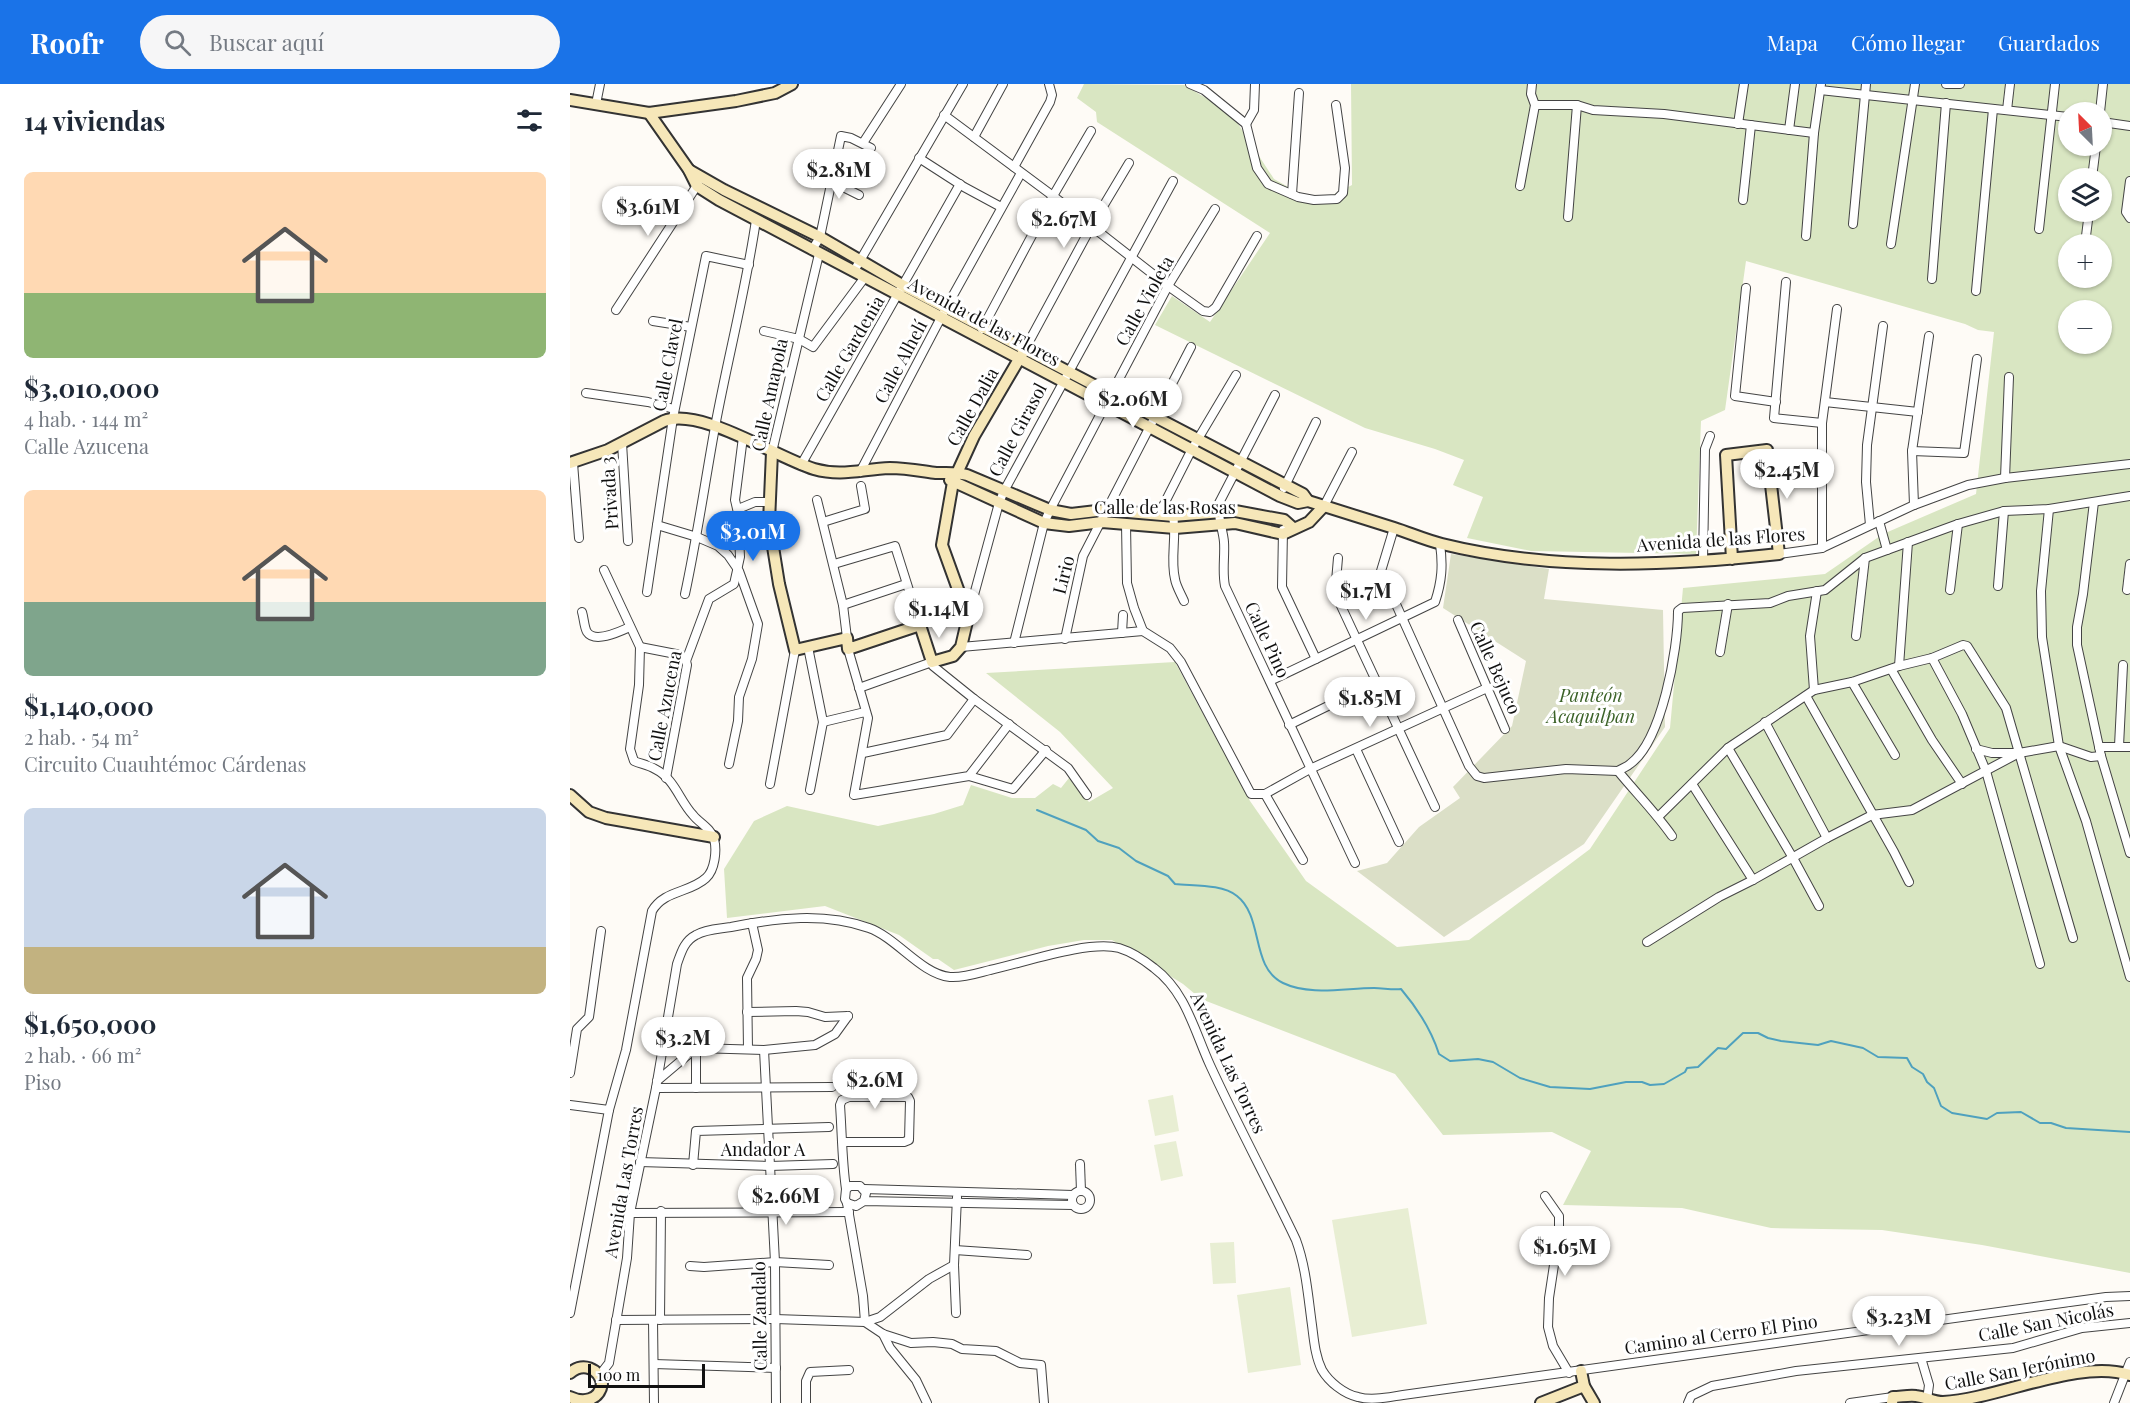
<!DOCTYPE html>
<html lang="es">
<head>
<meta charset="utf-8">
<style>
  body { margin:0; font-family:"Playfair Display",serif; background:#f6f6f7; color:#1f2937; height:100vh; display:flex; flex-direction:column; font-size:22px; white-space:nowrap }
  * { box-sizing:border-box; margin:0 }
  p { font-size:20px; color:#747a83 }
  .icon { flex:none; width:33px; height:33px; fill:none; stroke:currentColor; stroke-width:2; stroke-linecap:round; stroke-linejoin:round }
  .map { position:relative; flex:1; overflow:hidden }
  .details { display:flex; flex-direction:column; background:#fff; width:570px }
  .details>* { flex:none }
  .needle { width:39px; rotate:336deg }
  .buttons { position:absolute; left:1488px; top:18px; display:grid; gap:12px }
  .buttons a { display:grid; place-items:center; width:54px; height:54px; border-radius:50%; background:#fff; box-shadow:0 2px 4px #0004; font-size:30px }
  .scale { position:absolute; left:18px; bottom:15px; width:117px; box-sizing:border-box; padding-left:6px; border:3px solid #111; border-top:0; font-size:16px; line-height:21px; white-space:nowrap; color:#111; -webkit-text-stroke:4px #fff; paint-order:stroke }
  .price { position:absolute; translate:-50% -51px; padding:0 14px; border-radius:21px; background:#fff; color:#222; font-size:20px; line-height:39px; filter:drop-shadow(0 2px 3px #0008) }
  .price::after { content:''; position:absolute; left:50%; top:36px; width:18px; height:14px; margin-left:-9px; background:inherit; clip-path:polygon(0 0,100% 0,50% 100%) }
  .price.current { background:#1a73e8; color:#fff }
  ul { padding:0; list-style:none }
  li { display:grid; align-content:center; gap:12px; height:318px; padding:0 24px }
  li span { display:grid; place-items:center; height:186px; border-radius:9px; color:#555 }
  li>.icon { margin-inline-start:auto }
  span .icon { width:108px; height:108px; fill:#fffc; stroke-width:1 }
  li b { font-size:26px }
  h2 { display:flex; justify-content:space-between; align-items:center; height:72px; padding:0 24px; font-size:26px }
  header { display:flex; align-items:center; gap:36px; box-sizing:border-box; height:84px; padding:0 30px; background:#1a73e8; color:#fff }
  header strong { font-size:28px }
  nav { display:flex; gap:33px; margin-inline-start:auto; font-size:21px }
  .search { width:420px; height:54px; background:#f6f6f7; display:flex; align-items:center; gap:15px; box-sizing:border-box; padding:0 21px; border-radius:33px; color:#747a83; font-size:22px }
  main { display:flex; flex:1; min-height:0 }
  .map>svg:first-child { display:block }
  .green { fill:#d9e6c2; fill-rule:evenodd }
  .cemetery { fill:#dbdfc7 }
  .pitch { fill:#e8eed3 }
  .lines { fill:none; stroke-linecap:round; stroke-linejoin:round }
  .stream { stroke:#4fa1be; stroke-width:2 }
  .street-casing { stroke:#444; stroke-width:10 }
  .secondary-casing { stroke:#333; stroke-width:14 }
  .street { stroke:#fff; stroke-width:8 }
  .secondary { stroke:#f6e7b9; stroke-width:10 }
  .labels { text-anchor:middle; stroke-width:6; stroke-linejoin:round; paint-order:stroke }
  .street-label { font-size:18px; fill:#111; stroke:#fff }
  .park-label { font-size:18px; font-style:italic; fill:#3b6228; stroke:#fff }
</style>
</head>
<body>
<header>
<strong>Roofr</strong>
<div class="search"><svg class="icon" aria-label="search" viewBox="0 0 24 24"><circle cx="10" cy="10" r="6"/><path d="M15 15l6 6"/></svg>Buscar aquí</div>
<nav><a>Mapa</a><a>Cómo llegar</a><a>Guardados</a></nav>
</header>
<main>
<section class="details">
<h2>14 viviendas<svg class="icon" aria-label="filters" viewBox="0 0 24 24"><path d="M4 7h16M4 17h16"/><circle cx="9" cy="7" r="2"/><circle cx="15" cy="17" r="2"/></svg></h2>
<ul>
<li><span style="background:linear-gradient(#ffd9b3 65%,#8fb573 0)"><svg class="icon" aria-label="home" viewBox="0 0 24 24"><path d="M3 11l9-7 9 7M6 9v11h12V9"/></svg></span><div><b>$3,010,000</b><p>4 hab. · 144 m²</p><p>Calle Azucena</p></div></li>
<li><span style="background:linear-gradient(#ffd9b3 60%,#7fa58c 0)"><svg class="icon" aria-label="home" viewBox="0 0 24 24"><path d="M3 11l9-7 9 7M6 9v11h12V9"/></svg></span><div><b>$1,140,000</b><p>2 hab. · 54 m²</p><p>Circuito Cuauhtémoc Cárdenas</p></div></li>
<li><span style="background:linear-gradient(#c9d6e8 75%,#c2b280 0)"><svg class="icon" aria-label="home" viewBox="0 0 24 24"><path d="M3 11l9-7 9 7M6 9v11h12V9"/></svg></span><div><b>$1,650,000</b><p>2 hab. · 66 m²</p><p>Piso</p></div></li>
</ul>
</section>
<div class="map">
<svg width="1560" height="1319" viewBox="0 0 1560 1319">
  <rect width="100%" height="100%" fill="#fefbf6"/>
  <path class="green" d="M514,0L614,1L661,29L704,95L747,119L782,101L781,0H1560V1189L1412,1161L1312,1146L1201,1144L1112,1124L993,1121L1021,1067L982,1048L873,1051L825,990L631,915L613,900L542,856H514L478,862L384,886L368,875H363L329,851L255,822L157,834L154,785L184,737L217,722L308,742L364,730L393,721L401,701L442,714H465L483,700L491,704L499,694L519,718L543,704L490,648L416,589L605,578L680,717L736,797L827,863L899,856L1020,765L1100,644L1113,504L1255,490L1313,450L1406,410L1424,248L1408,246L1395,240L1176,177L1155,326L1131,337L1126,470L961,467L897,454L913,413L883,401L894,376L865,365L795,344L585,241L602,212L640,238L700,149L527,38L526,28L507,14ZM1498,28H1532V62H1498ZM1498,94H1532V128H1498ZM1498,160H1532V194H1498ZM1498,226H1532V260H1498Z"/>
  <polygon class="cemetery" points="881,470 979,485 974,515 1093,526 1095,643 1014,760 874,853 787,787 817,779 849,743 890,714 883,703 942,642 956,577 873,524"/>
  <g class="pitch">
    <polygon points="603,1011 609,1047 585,1052 578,1016"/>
    <polygon points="606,1057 613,1092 591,1097 584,1061"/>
    <polygon points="838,1124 857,1240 782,1253 762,1136"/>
    <polygon points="664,1158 666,1199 643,1200 640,1159"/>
    <polygon points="720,1203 731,1281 678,1289 667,1211"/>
  </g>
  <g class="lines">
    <path class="stream" d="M467,726L516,746L528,757L549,764L566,777L598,792L605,800C624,802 652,800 667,812C694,833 680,883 713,899C740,912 775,904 804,904C813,904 822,906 831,905C848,925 861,945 869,970L880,977L908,975L923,978L950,994L980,1003L1020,1005L1056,998H1072L1080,1001L1094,1000L1115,988L1117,984L1128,983L1148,964L1156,965L1173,949H1188L1198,954L1211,957L1248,961L1261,957L1293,964L1308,973L1337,974L1342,983L1353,990L1357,998L1364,1004L1371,1022L1382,1029L1417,1035L1427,1029L1451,1028L1470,1039H1481L1496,1044L1560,1048"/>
    <g class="street-casing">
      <g id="street">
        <polyline points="620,0 634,6 676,40 687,84 698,100 728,113 744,116 767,115 773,109 775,84 766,21"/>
        <polyline points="1376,0 1390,0"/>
        <polyline points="1250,6 1498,33"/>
        <polyline points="26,20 30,0"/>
        <polyline points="965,21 1007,21 1023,26 1094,30 1244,49"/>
        <polyline points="1437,26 1440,0"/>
        <polyline points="1530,28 1533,0"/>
        <polyline points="374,31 483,112 598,202 633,227 640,228 646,223 687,152"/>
        <polyline points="1532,38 1560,42"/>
        <polyline points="676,40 684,26 685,0"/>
        <polyline points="1168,40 1174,0"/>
        <polyline points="1219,46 1225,0"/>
        <polyline points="404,53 433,0"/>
        <polyline points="293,59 331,0"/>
        <polyline points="349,74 394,103 431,123"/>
        <polyline points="444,83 480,18 482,11 479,0"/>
        <polyline points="1522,94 1526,62"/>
        <polyline points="261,97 289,111"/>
        <polyline points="1560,97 1556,128 1560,134"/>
        <polyline points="950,102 965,21 961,10 962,0"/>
        <polyline points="722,110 729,9"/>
        <polyline points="1173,116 1181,41"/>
        <polyline points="998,133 1007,21"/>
        <polyline points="1283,140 1296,0"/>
        <polyline points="1469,145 1485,0"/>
        <polyline points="1236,152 1244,49 1251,0"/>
        <polyline points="1321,160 1345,0"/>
        <polyline points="1515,160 1519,128"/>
        <polyline points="242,166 250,153 271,52 281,54 301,64"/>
        <polyline points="284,187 393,0"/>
        <polyline points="1362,195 1376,19"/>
        <polyline points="1216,198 1204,334 1252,339"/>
        <polyline points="1176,204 1165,312 1206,318"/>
        <polyline points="1406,207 1423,25"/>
        <polyline points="46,226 128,100"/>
        <polyline points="83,237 121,243"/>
        <polyline points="412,245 483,112 521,47"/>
        <polyline points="194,247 229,255 243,263 295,193"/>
        <polyline points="455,265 522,141 559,79"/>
        <polyline points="16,309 78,318 104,325"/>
        <path d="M705,311L649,419C647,433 653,445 654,458C655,473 652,487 655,502L785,779"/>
        <polyline points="1255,318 1348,328"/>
        <polyline points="52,359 58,457"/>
        <polyline points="1342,367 1394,369 1407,275"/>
        <polyline points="202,368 249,170"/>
        <polyline points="3,379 9,454"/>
        <polyline points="231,381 390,100"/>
        <polyline points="290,388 376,224 451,89"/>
        <polyline points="1435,394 1439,293"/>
        <polyline points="714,404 746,338"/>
        <polyline points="247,416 273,521 277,554"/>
        <polyline points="1524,418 1513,510 1507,543 1507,561 1531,672 1560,769"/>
        <polyline points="1344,421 1342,367 1359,252"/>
        <polyline points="754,422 782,368"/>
        <polyline points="168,425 185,418 200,418"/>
        <polyline points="1479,425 1471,507 1472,553 1489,662 1516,737 1560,893"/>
        <polyline points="589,430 622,365 666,291"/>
        <path d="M603,432C607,453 600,474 605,495C606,502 611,510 614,517"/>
        <polyline points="1309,437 1317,466"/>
        <polyline points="253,438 295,425 291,402"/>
        <polyline points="556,440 557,499 564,524 573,547 600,564 611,578 681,710 695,710 740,685 917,604"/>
        <polyline points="87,441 127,453 148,462 158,471 169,487 188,540 182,575 169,613 168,637 159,680"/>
        <polyline points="1300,441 1296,398 1297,361 1313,242"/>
        <polyline points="824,444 811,487 899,682 907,692 914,694 996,685 1048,687"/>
        <polyline points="713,446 712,503 746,575"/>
        <polyline points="1252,464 1252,339 1267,225"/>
        <polyline points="1209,470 1252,464 1344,421 1398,401 1435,394 1560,380"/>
        <polyline points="768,474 765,509 865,723"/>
        <polyline points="1133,477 1135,365 1140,352"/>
        <polyline points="264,480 325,462 350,541"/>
        <polyline points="1428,502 1434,427"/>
        <polyline points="1380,506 1388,440"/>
        <polyline points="1557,506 1560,480"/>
        <polyline points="77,508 103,334 136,172 179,181"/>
        <path d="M115,510C127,454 135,398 145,343C158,273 176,205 186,136"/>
        <polyline points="273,521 336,500"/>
        <path d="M12,528C14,534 14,543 17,548C25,560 51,547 60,543"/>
        <polyline points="398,533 429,419 434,407 603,97"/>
        <polyline points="888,536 935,645"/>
        <polyline points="552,549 553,531"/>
        <polyline points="1286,552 1295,474"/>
        <polyline points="495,555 513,472 621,263"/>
        <polyline points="444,559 474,439 480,426 598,202 645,125"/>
        <polyline points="70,563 111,571 116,577"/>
        <polyline points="238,563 253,638 240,706"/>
        <polyline points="391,563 573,547"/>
        <polyline points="278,565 298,634 284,711 399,692 439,640"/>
        <polyline points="1150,568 1158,520"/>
        <polyline points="1362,574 1392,630 1416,687 1470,880"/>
        <polyline points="1329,582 1338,458"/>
        <polyline points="1321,585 1362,656 1392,700"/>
        <path d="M700,597L865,518C872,497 873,481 870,460"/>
        <polyline points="1282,598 1325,671"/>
        <polyline points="289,604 362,578 363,582 404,615 498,684 517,711"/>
        <polyline points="1244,606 1240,552 1247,507"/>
        <polyline points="1236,612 1324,768 1339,798"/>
        <polyline points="253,638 295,628"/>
        <polyline points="1195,638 1257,754"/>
        <polyline points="719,641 807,598"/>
        <polyline points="1549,662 1553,581"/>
        <polyline points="1529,663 1560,663"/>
        <polyline points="1158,664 1223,774 1249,822"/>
        <polyline points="786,665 829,758"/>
        <polyline points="1406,665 1422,669 1446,669"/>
        <polyline points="293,669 377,651 404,615"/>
        <path d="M1048,687C1052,684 1057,683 1060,680C1092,657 1108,565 1108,527L1112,524L1200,519L1218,512L1255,506L1295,474L1388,440L1434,427L1479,425L1560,412"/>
        <path d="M1048,687C1066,709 1086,729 1102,752"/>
        <polyline points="399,692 443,705 476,666"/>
        <polyline points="96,694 117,581 116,577 139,515 164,500 170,473 168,429 165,416 173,353"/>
        <polyline points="200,700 225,566"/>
        <polyline points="1122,700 1183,796"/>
        <polyline points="695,710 733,776"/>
        <polyline points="1089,732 1158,664 1244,606 1282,598 1329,582 1362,574 1393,561 1397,562 1436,624 1503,854"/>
        <polyline points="1077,858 1149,813 1183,796 1257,754 1302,731 1342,726 1449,669 1489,662 1521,673 1531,672"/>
        <polyline points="177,928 226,927 238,928 255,933 278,932"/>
        <polyline points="126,964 194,966 245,961 265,950 278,932"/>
        <polyline points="126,964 126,1004"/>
        <polyline points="178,965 177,894 186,875 188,866 182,839"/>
        <polyline points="194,966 205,1178 206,1319"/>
        <polyline points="0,989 7,945 19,933 31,847"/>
        <polyline points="87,997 126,964"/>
        <polyline points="86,1004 262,1003"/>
        <polyline points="0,1021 39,1026"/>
        <path d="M272,1058H334L339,1056L340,1017L338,1013H279L272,1016L270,1021C272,1049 272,1077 276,1105"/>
        <polyline points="70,1078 200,1082 263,1080"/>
        <polyline points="510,1080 511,1107"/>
        <polyline points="123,1081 126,1047 259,1043"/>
        <polyline points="294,1105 503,1111"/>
        <circle cx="511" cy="1116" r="9"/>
        <polyline points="975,1112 989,1132 989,1148 979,1214 978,1243 983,1262 999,1289"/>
        <polyline points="294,1117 296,1109 290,1102 280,1102 276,1105 275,1115 277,1119 286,1122 294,1117 503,1121"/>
        <polyline points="277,1119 293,1212 295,1238 313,1250 341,1259 363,1258 382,1260 392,1265 426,1267 450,1279 471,1281 474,1319"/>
        <polyline points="60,1129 279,1128"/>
        <polyline points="385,1166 457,1171"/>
        <polyline points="120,1182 134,1183 205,1178 259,1181"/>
        <path d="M0,1229L39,1026L56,966L82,827C94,806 120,809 136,794C145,786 147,766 144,755C141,744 129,739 123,731C109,716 105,695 85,685C79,681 71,680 64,677L60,665L69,601L70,563L34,486"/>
        <polyline points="386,1229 384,1181 387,1113"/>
        <polyline points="46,1236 205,1235 295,1238 310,1233 359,1195 384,1181"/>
        <polyline points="83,1236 84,1319"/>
        <polyline points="90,1236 91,1127"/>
        <polyline points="313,1250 320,1264 346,1296 357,1319"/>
        <polyline points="1351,1274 1359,1301 1357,1316"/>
        <polyline points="84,1280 206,1284"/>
        <path d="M29,1292L39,1279L57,1174L60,1129L86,1004L107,880C111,869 114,857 126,851C136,845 149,845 161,843C207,834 254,828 299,844C327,854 351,890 380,893C394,894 408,889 420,886C453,879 518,856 549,864C562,868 574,876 584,884C616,908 624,946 640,981C667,1040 698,1097 726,1156C736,1183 738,1212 742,1241C744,1256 745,1272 752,1286C759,1298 774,1310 788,1313C802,1317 819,1313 833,1311L1536,1213L1560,1212"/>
        <polyline points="236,1319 236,1297 240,1288 279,1286"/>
        <polyline points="1118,1319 1121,1312 1142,1302 1226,1287 1443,1264 1512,1244 1560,1239"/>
        <polyline points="1280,1319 1323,1313"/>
        <polyline points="1544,1319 1560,1278"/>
      </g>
    </g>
    <g class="secondary-casing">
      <g id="secondary">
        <polyline points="0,16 79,29 166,17 205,9 222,0"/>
        <path d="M79,29L119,86L127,102L149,116L710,412L728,419L738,417L754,422C777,429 801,437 824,444C840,449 855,456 872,460C981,487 1098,482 1209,470L1197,366L1156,371L1162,475"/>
        <polyline points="119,86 154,106 250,153 334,202 733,410 738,417"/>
        <polyline points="202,368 199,438 209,500 225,566 277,554 278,565 350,541 362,578 383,572 391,563 398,533 372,461 383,398 404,352 455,265"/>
        <path d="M0,379L38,366L94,337C131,323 205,373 244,385C272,393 292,385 320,384C335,384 351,387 366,389C377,389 386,388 397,391L480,426L501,430L535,426L603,432L665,427L714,436L723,444"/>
        <polyline points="380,396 474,439 499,442 532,438 605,444 665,439 713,450 739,438 754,422"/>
        <polyline points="0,711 19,728 36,734 144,753"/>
        <polyline points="1011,1287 1014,1302 1024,1319"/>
        <path d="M0,1289C13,1278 29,1284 32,1300C29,1317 13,1319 0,1313"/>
        <polyline points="971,1319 1014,1302"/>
        <path d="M1322,1319L1323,1313C1330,1313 1339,1311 1346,1312C1355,1313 1364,1318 1373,1318C1429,1315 1509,1274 1560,1291"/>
      </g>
    </g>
    <use href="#street" class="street"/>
    <use href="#secondary" class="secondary"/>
  </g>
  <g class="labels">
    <g class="street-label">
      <text transform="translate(575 217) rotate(-61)" y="6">Calle Violeta</text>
      <text transform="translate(414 238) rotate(28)" y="6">Avenida de las Flores</text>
      <text transform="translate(280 265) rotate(-60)" y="6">Calle Gardenia</text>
      <text transform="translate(331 278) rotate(-62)" y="6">Calle Alhelí</text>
      <text transform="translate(98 281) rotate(-79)" y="6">Calle Clavel</text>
      <text transform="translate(200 311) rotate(-78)" y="6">Calle Amapola</text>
      <text transform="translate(403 323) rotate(-61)" y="6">Calle Dalia</text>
      <text transform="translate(448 346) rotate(-62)" y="6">Calle Girasol</text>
      <text transform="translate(40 409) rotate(-94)" y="6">Privada 3</text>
      <text x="595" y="430">Calle de las Rosas</text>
      <text transform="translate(1151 456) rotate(-4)" y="6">Avenida de las Flores</text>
      <text transform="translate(494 491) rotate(-76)" y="6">Lirio</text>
      <text transform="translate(697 556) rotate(65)" y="6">Calle Pino</text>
      <text transform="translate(925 584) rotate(66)" y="6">Calle Bejuco</text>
      <text transform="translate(95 622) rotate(-79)" y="6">Calle Azucena</text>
      <text transform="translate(658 979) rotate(65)" y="6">Avenida Las Torres</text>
      <text x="193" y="1072">Andador A</text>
      <text transform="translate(54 1098) rotate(-80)" y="6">Avenida Las Torres</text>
      <text transform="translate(190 1232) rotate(-91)" y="6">Calle Zandalo</text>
      <text transform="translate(1476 1239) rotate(-11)" y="6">Calle San Nicolás</text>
      <text transform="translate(1151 1251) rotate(-8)" y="6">Camino al Cerro El Pino</text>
      <text transform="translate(1450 1286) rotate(-11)" y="6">Calle San Jerónimo</text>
    </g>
    <g class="park-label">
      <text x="1021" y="618">Panteón<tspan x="1021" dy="21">Acaquilpan</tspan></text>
    </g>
  </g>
</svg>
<div class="buttons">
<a><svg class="needle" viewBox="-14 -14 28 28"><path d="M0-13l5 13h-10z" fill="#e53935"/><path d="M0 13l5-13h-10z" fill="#747a83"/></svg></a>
<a><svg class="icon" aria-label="layers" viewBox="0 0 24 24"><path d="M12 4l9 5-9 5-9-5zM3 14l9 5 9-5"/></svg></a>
<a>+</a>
<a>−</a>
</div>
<div class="scale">100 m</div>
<b class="price" style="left:269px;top:116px">$2.81M</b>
<b class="price" style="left:78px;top:153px">$3.61M</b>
<b class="price" style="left:494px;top:165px">$2.67M</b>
<b class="price" style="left:563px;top:345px">$2.06M</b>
<b class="price" style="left:1217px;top:416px">$2.45M</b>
<b class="price current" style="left:183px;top:478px">$3.01M</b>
<b class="price" style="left:796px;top:537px">$1.7M</b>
<b class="price" style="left:369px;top:555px">$1.14M</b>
<b class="price" style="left:800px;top:644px">$1.85M</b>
<b class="price" style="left:113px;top:984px">$3.2M</b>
<b class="price" style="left:305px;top:1026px">$2.6M</b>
<b class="price" style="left:216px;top:1142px">$2.66M</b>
<b class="price" style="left:995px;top:1193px">$1.65M</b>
<b class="price" style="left:1329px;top:1263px">$3.23M</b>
</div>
</main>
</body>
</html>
